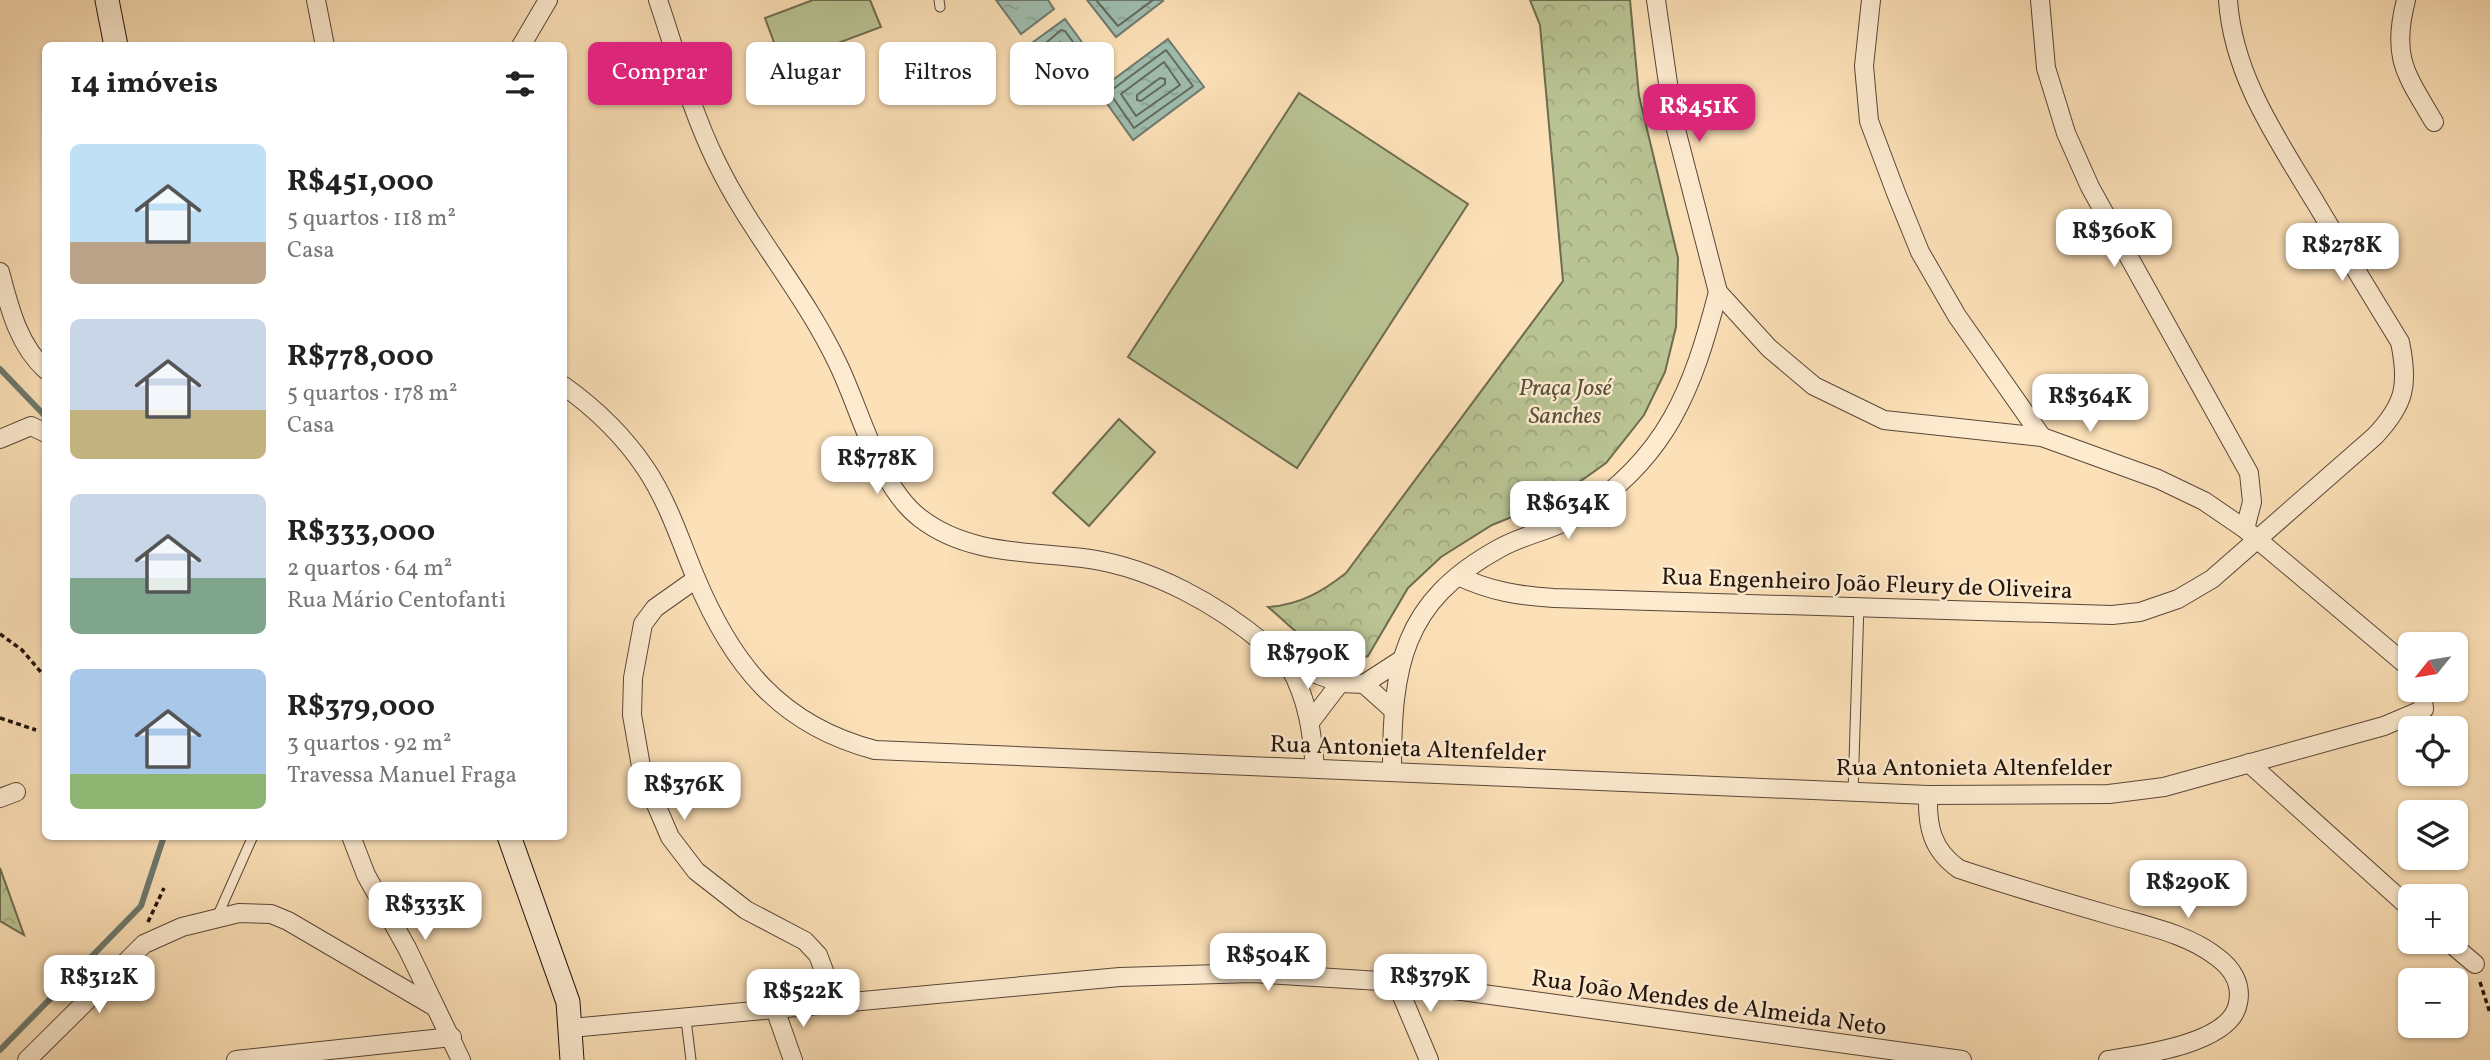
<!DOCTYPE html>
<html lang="pt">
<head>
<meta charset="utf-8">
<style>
  body { margin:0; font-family:Vollkorn,serif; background:#f2f2f2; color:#222; height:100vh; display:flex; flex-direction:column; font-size:26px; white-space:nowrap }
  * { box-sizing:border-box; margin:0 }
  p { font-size:23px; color:#767676 }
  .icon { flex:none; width:38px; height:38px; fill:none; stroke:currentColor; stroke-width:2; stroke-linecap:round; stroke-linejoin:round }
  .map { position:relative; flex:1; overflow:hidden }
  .details { position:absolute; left:42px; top:42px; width:525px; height:798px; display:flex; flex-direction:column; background:#fff; border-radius:10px; box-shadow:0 2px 5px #0004 }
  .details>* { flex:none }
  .guide { position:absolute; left:588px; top:42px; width:665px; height:63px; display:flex; gap:14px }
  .needle { width:46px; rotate:240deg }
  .tools { position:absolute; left:2398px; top:632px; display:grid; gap:14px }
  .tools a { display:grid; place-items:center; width:70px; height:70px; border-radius:10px; background:#fff; box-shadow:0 2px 5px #0004; font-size:35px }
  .price { position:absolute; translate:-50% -60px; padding:0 16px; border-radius:14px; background:#fff; color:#222; font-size:23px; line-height:46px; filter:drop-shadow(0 2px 4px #0008) }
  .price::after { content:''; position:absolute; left:50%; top:42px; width:21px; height:16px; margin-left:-10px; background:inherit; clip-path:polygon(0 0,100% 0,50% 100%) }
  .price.on { background:#db2777; color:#fff }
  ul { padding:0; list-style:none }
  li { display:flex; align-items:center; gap:21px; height:175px; padding:0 28px }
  li span { display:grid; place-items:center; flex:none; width:196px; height:140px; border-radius:10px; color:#555 }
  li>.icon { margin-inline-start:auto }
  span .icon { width:84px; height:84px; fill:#fffc; stroke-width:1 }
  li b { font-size:30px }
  h2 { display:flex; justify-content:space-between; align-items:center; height:84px; padding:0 28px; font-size:30px }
  .tag { padding:0 24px; border-radius:10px; background:#fff; box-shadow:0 2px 5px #0004; font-size:24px; line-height:63px }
  .tag.on { background:#db2777; color:#fff }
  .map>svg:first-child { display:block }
  .forest { fill:url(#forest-crowns); stroke:#6e6c50; stroke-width:2 }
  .pitch { fill:#b9c393; stroke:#6e6c50; stroke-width:2 }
  .water { fill:url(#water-ripples); stroke:#6d796e; stroke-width:2 }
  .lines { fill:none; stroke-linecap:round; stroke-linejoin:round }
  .shore { stroke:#60685e; stroke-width:2 }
  .stream { stroke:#6d796e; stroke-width:6 }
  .lane-casing { stroke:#584738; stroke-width:11 }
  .street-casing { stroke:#584738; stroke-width:20 }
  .secondary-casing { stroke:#22140d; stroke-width:25 }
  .path { stroke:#22140d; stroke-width:3.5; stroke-dasharray:5 3.5; stroke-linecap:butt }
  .lane { stroke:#fdebd0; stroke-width:9 }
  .street { stroke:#fdebd0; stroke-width:18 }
  .secondary { stroke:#fdebd0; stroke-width:23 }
  .labels { text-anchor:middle; stroke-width:5; stroke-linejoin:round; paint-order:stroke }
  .park-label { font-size:24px; font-style:italic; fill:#57513c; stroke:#fdebd0 }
  .street-label { font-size:24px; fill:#22140d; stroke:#fdebd0 }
</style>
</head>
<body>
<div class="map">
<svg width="2490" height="1060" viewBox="0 0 2490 1060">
  <defs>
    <pattern id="forest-crowns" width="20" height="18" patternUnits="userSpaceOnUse" patternTransform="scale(1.75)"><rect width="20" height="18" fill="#b9c393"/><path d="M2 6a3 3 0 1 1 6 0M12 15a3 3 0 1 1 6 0" fill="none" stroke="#9fa77e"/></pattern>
    <pattern id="water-ripples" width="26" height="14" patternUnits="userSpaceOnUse" patternTransform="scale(1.75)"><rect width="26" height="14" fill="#9fbdaf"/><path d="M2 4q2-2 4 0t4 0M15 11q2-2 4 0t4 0" fill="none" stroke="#89a295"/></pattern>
  </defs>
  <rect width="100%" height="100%" fill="#fce0b7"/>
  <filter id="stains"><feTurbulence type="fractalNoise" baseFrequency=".00286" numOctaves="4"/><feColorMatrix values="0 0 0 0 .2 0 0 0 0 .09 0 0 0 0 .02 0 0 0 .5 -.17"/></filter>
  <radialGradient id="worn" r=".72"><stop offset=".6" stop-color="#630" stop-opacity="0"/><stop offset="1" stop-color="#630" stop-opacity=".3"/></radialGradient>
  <g class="forest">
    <path d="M1530,0H1630L1639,96L1678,258L1676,327L1665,372L1644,415L1606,463L1554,500L1492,525L1441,557L1408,588L1368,656C1330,672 1294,628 1268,607C1299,605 1322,592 1346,573L1563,281L1540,25Z"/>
    <polygon points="0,868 24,935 0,921"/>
  </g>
  <g class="pitch">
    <polygon points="813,0 870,0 881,27 782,64 765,18"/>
    <polygon points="1299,93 1468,204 1297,468 1128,357"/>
    <polygon points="1119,419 1155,452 1089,526 1053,493"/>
  </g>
  <g class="water">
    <polygon points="996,0 1048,0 1054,9 1021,34"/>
    <polygon points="1087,0 1162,0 1163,1 1116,37"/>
    <polygon points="1065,19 1103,71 1067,97 1029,45"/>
    <polygon points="1168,39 1204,87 1133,140 1098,91"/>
  </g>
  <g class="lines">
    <g class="shore">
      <polyline points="1096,0 1118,26 1153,0"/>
      <polygon points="1061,30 1065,31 1092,68 1070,86 1040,48"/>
      <polygon points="1060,42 1079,65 1073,73 1069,73 1053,51"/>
      <polygon points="1166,50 1193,86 1134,128 1109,92"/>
      <polygon points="1164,62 1180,85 1136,116 1121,94"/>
      <polygon points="1160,78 1165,79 1165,84 1141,101 1137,100 1137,95"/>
    </g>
    <g class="stream">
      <polyline points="0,369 46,417"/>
      <polyline points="0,1050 141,906 164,836"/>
    </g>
    <g class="lane-casing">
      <g id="lane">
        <polyline points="939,0 940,7"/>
        <polyline points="1853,792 1859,605"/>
        <polyline points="217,917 253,836"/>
        <polyline points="686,1020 691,1060"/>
      </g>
    </g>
    <g class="street-casing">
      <g id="street">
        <polyline points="316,0 325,46"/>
        <path d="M658,0C676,53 691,110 716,161C750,232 804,292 838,364C861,411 878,486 920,518C969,556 1032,551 1090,559C1154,569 1217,604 1266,645C1274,652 1285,659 1290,668C1308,700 1312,733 1315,768"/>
        <polyline points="1656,0 1673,118 1718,292 1769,348 1814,386 1884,420 2042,437 2158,479 2204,501 2245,529 2410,668"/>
        <polyline points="1871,0 1864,66 1869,121 1896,193 1920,252 1957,316 2042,437"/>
        <polyline points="2040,0 2046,68 2066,133 2090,187 2249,473 2252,502 2245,529"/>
        <path d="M2406,0C2391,58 2406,74 2434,122"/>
        <polyline points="521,46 548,0"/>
        <path d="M0,272C9,306 18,345 46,370"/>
        <path d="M564,386C596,409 624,436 646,469C668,502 680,540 695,576C732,665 780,725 875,750L1928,795L2109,794L2164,787L2384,726L2424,709L2422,690"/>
        <polyline points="0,439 31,426 46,433"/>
        <path d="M1458,576C1490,591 1519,596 1554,598L2112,615L2140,612L2178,599L2212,579L2375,436C2405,404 2409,385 2400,342C2371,295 2342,247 2314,200C2276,137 2233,75 2228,0"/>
        <polyline points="696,579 655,608 643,624 633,678 632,715 642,772 670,837 696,871 746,910 805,941 818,955 837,1005"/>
        <polyline points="1289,664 1340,683 1364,684 1401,660"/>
        <polyline points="1364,684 1392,709"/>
        <polyline points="1311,721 1340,683"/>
        <polyline points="2249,763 2410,908"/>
        <path d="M1392,771C1392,667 1401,602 1500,548C1525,534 1554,530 1578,515C1667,458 1693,389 1718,292"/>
        <path d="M1928,795C1927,827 1932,850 1959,869C2010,886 2061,901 2113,916C2147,926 2188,934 2217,957C2232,968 2242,984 2238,1003C2232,1043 2142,1055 2108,1060"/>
        <polyline points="0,798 16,792"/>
        <polyline points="351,836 366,875 407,948 461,1060"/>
        <polyline points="2449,942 2475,964"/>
        <polyline points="1396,982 1429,1060"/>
        <polyline points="776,1012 793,1060"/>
        <polyline points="571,1028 1120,977 1252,973 1396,982 1962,1060"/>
        <polyline points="27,1060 144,944 182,927 239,913 271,914 288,921 435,1007"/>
        <polyline points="236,1060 452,1037"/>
      </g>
    </g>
    <g class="secondary-casing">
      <g id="secondary">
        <polyline points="107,0 116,46"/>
        <polyline points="509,836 568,1002 572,1060"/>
      </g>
    </g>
    <g class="path">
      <polyline points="0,634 22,650 46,678"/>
      <polyline points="0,718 36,730"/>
      <polyline points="148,922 164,888"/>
      <polyline points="2480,982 2490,1013"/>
    </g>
    <use href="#lane" class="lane"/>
    <use href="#street" class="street"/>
    <use href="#secondary" class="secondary"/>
  </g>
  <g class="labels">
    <g class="park-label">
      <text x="1565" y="395">Praça José<tspan x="1565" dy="28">Sanches</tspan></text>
    </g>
    <g class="street-label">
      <text transform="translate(1867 583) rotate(2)" y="8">Rua Engenheiro João Fleury de Oliveira</text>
      <text transform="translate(1408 748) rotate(2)" y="8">Rua Antonieta Altenfelder</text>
      <text x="1974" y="775">Rua Antonieta Altenfelder</text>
      <text transform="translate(1709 1002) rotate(8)" y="8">Rua João Mendes de Almeida Neto</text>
    </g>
  </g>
  <rect width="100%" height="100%" filter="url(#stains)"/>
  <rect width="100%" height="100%" fill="url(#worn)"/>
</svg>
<div class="tools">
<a><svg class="needle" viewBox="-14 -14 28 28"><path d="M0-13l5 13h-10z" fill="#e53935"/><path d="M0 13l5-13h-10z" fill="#767676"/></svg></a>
<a><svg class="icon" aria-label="locate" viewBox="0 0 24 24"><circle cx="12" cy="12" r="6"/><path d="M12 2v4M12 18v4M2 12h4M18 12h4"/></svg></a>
<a><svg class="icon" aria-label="layers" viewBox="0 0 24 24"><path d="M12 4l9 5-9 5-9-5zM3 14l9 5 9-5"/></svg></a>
<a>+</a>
<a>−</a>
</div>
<b class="price on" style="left:1699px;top:144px">R$451K</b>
<b class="price" style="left:2114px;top:269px">R$360K</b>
<b class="price" style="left:2342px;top:283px">R$278K</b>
<b class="price" style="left:2090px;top:434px">R$364K</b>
<b class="price" style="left:877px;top:496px">R$778K</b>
<b class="price" style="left:1568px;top:541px">R$634K</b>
<b class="price" style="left:1308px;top:691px">R$790K</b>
<b class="price" style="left:684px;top:822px">R$376K</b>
<b class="price" style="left:2188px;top:920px">R$290K</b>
<b class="price" style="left:425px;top:942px">R$333K</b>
<b class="price" style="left:1268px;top:993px">R$504K</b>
<b class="price" style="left:1430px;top:1014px">R$379K</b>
<b class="price" style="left:99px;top:1015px">R$312K</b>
<b class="price" style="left:803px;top:1029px">R$522K</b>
<div class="guide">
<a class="tag on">Comprar</a>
<a class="tag">Alugar</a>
<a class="tag">Filtros</a>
<a class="tag">Novo</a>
</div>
<section class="details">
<h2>14 imóveis<svg class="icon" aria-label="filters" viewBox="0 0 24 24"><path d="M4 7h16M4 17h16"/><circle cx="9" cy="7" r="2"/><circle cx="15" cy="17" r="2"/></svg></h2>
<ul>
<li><span style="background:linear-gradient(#bfe0f5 70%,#b9a48a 0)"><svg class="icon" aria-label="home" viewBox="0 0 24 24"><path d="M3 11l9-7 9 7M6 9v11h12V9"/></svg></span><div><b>R$451,000</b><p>5 quartos · 118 m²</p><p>Casa</p></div></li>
<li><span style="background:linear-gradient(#c9d6e8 65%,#c2b280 0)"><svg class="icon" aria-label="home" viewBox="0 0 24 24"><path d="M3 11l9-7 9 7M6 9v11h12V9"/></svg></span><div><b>R$778,000</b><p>5 quartos · 178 m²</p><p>Casa</p></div></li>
<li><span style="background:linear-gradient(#c9d6e8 60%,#7fa58c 0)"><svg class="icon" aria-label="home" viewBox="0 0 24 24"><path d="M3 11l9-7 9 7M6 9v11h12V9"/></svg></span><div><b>R$333,000</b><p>2 quartos · 64 m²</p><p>Rua Mário Centofanti</p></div></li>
<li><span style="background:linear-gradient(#a9c7e8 75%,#8fb573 0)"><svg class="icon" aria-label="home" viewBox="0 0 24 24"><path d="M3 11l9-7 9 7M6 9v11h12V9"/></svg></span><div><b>R$379,000</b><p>3 quartos · 92 m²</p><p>Travessa Manuel Fraga</p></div></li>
</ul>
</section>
</div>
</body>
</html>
